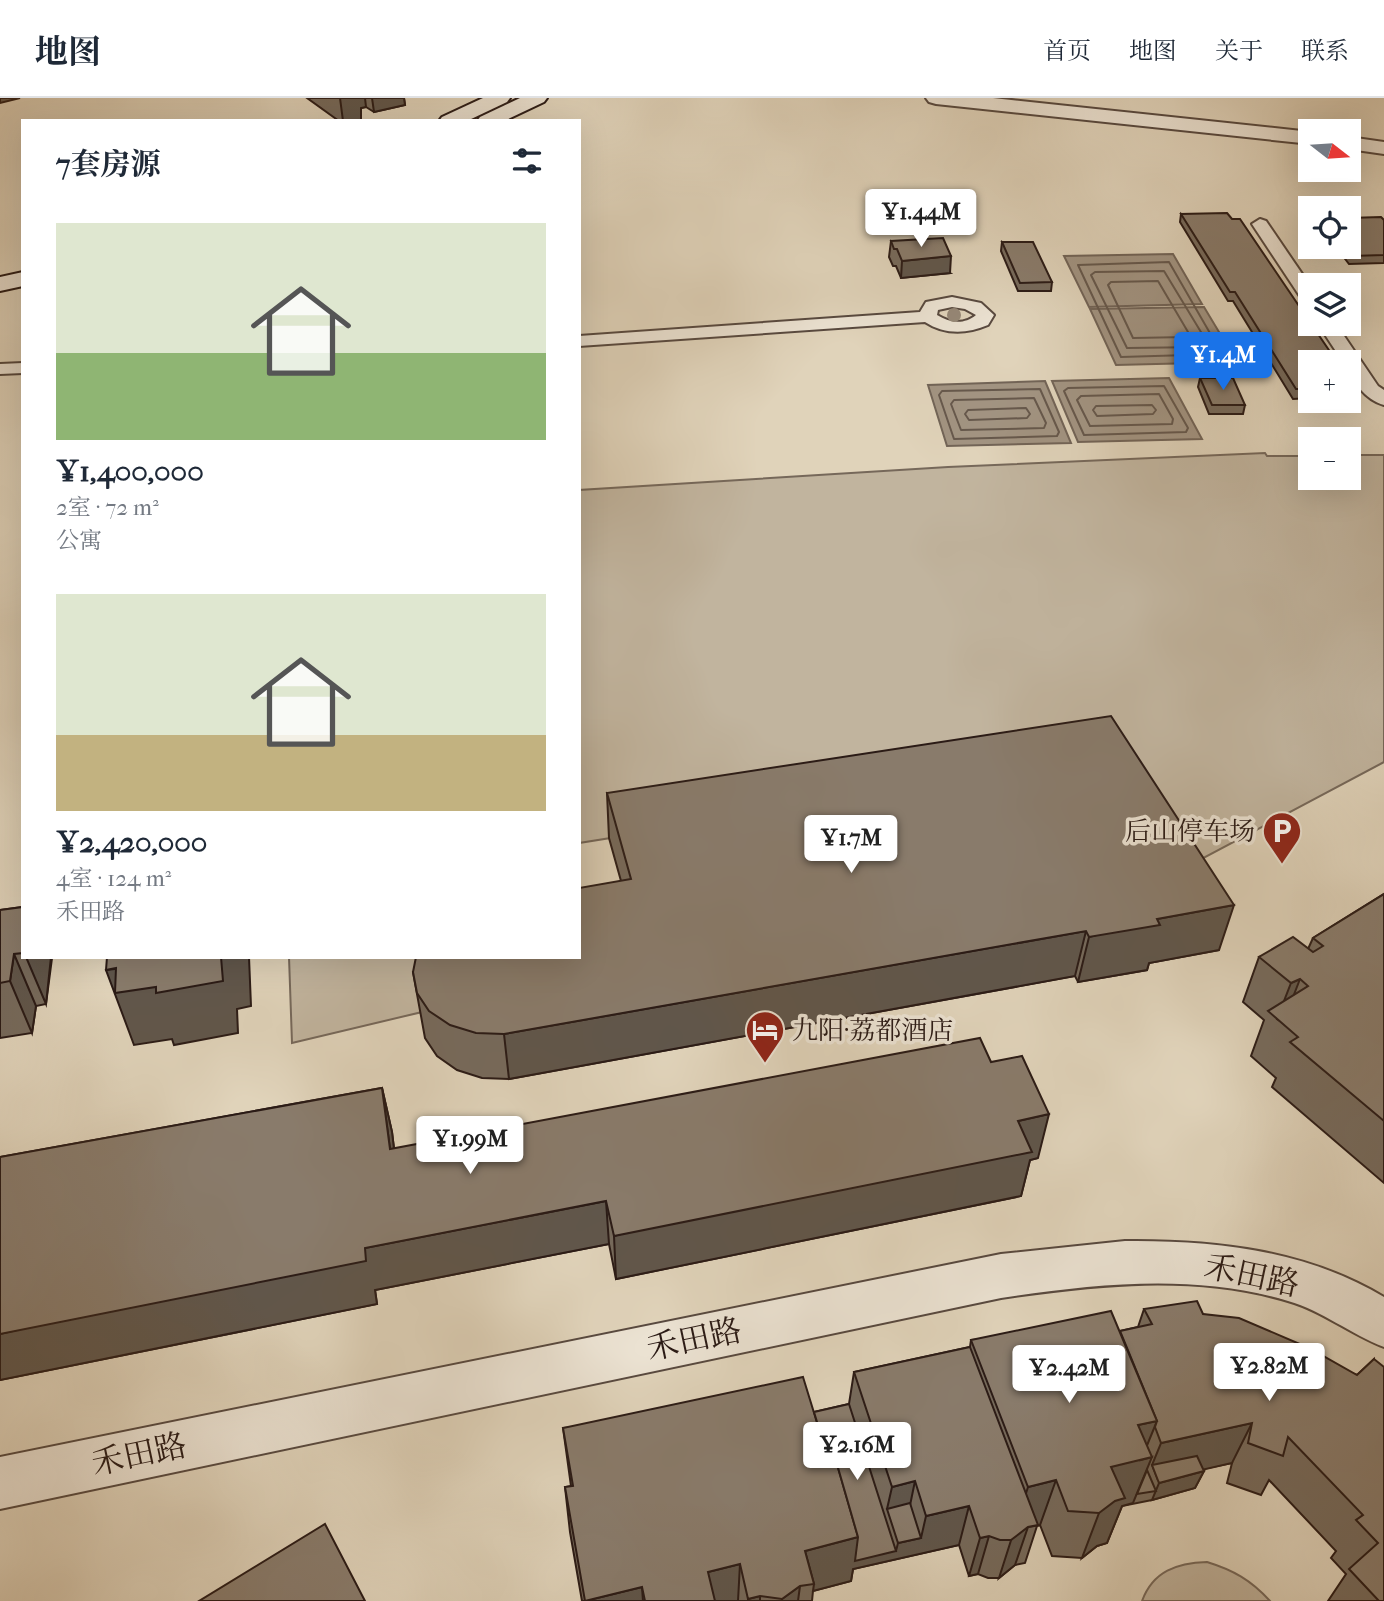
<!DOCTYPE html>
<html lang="zh">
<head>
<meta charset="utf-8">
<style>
  body { margin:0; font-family:"IM FELL French Canon","Noto Serif SC",serif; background:#f6f6f7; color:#1f2937; height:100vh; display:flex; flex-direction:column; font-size:26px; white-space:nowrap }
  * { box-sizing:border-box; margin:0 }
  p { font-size:23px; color:#747a83 }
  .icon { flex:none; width:38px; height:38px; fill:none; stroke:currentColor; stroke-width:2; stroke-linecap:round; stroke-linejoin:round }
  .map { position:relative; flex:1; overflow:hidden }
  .panel { position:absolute; left:21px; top:21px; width:560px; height:840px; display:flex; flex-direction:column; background:#fff; border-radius:0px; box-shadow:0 7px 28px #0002 }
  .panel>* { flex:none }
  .needle { width:46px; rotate:107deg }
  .fabs { position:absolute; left:1298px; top:21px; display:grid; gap:14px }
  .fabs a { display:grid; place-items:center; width:63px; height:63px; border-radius:0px; background:#fff; box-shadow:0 7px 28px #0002; font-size:35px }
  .price { position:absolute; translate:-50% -60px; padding:0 16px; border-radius:7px; background:#fff; color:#222; font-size:23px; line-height:46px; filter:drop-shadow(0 2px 4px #0008) }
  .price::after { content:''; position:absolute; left:50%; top:42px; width:21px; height:16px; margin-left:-10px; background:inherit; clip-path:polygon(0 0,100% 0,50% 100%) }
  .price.current { background:#1a73e8; color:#fff }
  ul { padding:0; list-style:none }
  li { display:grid; align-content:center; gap:14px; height:371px; padding:0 35px }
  li span { display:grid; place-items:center; height:217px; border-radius:0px; color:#555 }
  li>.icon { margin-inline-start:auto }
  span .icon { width:126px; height:126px; fill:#fffc; stroke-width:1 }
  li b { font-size:30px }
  h2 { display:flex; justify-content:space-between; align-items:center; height:84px; padding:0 35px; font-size:30px }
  header { display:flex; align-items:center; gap:42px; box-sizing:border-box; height:98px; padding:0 35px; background:#fff; border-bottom:2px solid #e0e1e3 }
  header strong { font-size:33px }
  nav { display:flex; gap:38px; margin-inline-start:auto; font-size:24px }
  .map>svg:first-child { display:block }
  .green { fill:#c1b49e; stroke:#76685a; stroke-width:2 }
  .water { fill:#a29482; stroke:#726457; stroke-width:2 }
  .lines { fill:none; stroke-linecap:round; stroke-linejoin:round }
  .shore { stroke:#66584c; stroke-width:2 }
  .service-casing { stroke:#58493f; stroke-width:4 }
  .minor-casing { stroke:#58493f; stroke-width:4 }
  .secondary-casing { stroke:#2b1b16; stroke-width:4 }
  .service { fill:#ebe2d2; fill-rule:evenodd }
  .minor { fill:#ebe2d2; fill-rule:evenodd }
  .secondary { fill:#ebe2d2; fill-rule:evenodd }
  .tree { fill:#958776 }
  .wall { fill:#766a5c; stroke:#2b1b16; stroke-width:2 }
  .shaded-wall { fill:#60564b; stroke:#2b1b16; stroke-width:2 }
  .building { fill:#897b6b; stroke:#2b1b16; stroke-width:2 }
  .labels { text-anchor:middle; stroke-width:7; stroke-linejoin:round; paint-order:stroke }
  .poi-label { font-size:26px; fill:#2b1b16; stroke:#ebe2d2; text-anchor:end }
  .near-street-label { font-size:32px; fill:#2b1b16; stroke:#ebe2d2 }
</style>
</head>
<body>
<header>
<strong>地图</strong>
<nav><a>首页</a><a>地图</a><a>关于</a><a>联系</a></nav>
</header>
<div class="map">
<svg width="1384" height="1503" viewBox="0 0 1384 1503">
  <rect width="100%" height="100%" fill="#e0d3ba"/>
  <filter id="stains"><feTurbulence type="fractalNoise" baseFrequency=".00286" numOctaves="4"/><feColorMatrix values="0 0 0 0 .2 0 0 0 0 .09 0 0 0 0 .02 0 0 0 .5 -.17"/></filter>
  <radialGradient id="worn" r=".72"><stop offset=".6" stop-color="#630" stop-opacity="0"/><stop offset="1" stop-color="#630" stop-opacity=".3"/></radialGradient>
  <g class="green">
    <polygon points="1265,355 1267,358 1311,358 1311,380 1349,380 1349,357 1384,357 1384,664 1194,765 1101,662 579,745 579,392 948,369"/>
    <polygon points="289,859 465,859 422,914 292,945"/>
    <path d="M1207,1464C1233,1472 1251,1482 1270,1503H1142C1153,1473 1177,1465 1207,1464Z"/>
  </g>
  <g class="water">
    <polygon points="1173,156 1202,206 1089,209 1064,158"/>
    <polygon points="1204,209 1237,264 1116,267 1090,211"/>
    <polygon points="1169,280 1202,341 1078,344 1052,283"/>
    <polygon points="1045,283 1071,345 947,348 928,287"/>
  </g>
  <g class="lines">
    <g class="shore">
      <polygon points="1169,164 1222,256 1121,259 1078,167"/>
      <polygon points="1164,173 1207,244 1205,249 1127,250 1091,177 1095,174"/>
      <polygon points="1158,183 1188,234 1187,239 1133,240 1108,187 1111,184"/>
      <polygon points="1164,288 1188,330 1186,334 1084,337 1064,293 1068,290"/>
      <polygon points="1040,291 1059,334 1057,338 954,341 939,297 942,293"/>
      <polygon points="1159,296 1173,321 1172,326 1090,328 1077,302 1081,298"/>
      <polygon points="1034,300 1046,325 1044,330 961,332 951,306 954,302"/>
      <polygon points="1152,307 1156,312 1153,316 1097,318 1093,312 1096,308"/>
      <polygon points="1026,310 1030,316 1027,320 969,322 965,316 968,312"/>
    </g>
    <g class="service-casing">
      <g id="service">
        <polygon points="1260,121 1266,123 1311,189 1311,207 1305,206 1252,126"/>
        <path d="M952,199L981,205L994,217L988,227C967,236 945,237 925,224L579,248V238L920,214L926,204ZM952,209L965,211L976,217C964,227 950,225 937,217L938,212Z"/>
        <path d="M1318,226H1336L1378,288L1384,292V307C1366,302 1349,282 1349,264H1343Z"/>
        <polygon points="23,265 23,275 0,276 0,266"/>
      </g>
    </g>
    <g class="minor-casing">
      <g id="minor">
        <polygon points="926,0 993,0 1311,34 1311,46 936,6 929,4"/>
        <polygon points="1349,39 1384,44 1384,56 1349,51"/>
        <path d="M1125,1143C1214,1142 1306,1152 1384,1199V1249C1350,1236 1323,1213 1288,1203C1194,1175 1096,1186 1001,1200L0,1411V1359L1001,1156Z"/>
      </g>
    </g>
    <g class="secondary-casing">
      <g id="secondary">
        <polygon points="483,0 510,0 507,4 467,23 439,23 442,19"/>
        <polygon points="520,0 547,0 544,4 504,23 477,23 480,19"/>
        <polygon points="23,174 23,188 0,193 0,179"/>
      </g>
    </g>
    <use href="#service" class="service"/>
    <use href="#minor" class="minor"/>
    <use href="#secondary" class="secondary"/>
  </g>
  <circle class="tree" cx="954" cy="217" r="7"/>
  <g class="wall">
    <polygon points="307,0 404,0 405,7 374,14 366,9 361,10 361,22 339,23"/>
    <polygon points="1181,116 1311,264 1311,300 1293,301 1233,203 1228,203 1180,124"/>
    <polygon points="1384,122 1384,165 1349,166 1336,149 1349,149"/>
    <polygon points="891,143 950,175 901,180 896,168 893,168 889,159"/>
    <polygon points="1002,144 1052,184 1051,193 1018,193 1001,153"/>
    <polygon points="1200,280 1245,307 1243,316 1209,316 1198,289"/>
    <polygon points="1349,282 1355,290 1352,299 1349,299"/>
    <polygon points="607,695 1219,852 1149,865 1147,872 1078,884 1075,878 509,981 482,980 457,972 437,958 425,940 413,874 621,783 609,740"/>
    <polygon points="1384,796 1384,1085 1272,989 1276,980 1251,958 1264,922 1243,904 1259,859 1308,851 1313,840"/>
    <polygon points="23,809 23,859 51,859 52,860 46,906 36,908 32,935 0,940 0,812"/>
    <polygon points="382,990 392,1034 394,1050 1038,1060 1030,1062 1021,1098 616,1181 609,1146 375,1192 377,1206 0,1282 0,1059"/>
    <polygon points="1144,1211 1203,1216 1357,1277 1374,1261 1384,1503 1328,1503 1346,1476 1331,1460 1336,1453 1269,1382 1261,1397 1227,1385 1232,1365 1203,1371 1204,1373 1195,1390 1152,1402 1122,1408 1107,1445 1097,1448 1082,1460 1052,1458 1040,1427 1037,1428 1025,1465 1015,1467 999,1480 988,1480 978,1476 969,1478 959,1447 853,1471 851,1483 813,1493 812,1503 582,1503 570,1434 565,1389 571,1388 563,1330 814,1314 849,1306 854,1274 970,1249 971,1242 1120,1233 1138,1229"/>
  </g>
  <g class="shaded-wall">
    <polygon points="0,0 20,0 0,5"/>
    <polygon points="340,0 365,0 366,9 361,10 361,22 343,23"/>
    <polygon points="372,0 404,0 405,7 374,14"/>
    <polygon points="951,158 950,175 901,180 902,163"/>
    <polygon points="1234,807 1219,852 1149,865 1147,872 1078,884 1089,839 1157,821"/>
    <polygon points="1086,833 1075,878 509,981 504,936"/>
    <polygon points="14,856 36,908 32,935 10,883"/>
    <polygon points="26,859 51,859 46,906"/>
    <polygon points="221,859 249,859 251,908 237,911 238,935 174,947 172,941 134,947 106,872"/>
    <polygon points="1300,881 1283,925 1277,921 1291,885"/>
    <polygon points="382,990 392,1034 399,1094 390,1051"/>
    <polygon points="1049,1016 1038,1060 1030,1062 1021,1098 616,1181 614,1138 1018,1023"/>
    <polygon points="606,1103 609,1146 375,1192 377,1206 0,1282 0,1236 365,1150"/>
    <polygon points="1157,1323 1141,1362 1152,1359 1133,1405 1122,1408 1107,1445 1097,1448 1082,1460 1099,1415 1111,1369 1138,1327"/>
    <polygon points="1252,1325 1232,1365 1158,1382 1152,1367 1161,1345"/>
    <polygon points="1204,1373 1195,1390 1152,1402 1159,1385"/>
    <polygon points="1056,1382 1040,1427 1028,1429 1015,1467 999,1480 1028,1389"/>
    <polygon points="915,1383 907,1422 887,1411 892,1389"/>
    <polygon points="969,1408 959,1447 853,1471 851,1483 813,1493 814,1486 805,1453 858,1439 896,1453 898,1445 921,1440 926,1418"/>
    <polygon points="989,1438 978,1476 969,1478 980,1440"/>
    <polygon points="740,1466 738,1503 708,1503 708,1474"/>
    <polygon points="800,1488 798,1503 782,1503 782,1501"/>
    <polygon points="642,1489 643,1503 585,1503"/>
    <polygon points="760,1498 760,1503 748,1503 748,1501"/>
  </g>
  <g class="building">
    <polygon points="1227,115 1232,121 1240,121 1337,264 1311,264 1311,291 1296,291 1235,194 1230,194 1181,116"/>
    <polygon points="1381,119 1384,122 1384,157 1351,158 1345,149 1349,149 1349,120"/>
    <polygon points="943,140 951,158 902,163 897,151 894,151 891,143"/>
    <polygon points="1002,144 1033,144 1052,184 1020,185"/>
    <polygon points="1200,280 1233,280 1245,307 1212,307"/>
    <polygon points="1349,282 1355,290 1349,290"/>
    <polygon points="1111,618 1234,807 1157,821 1160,827 1089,839 1086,833 504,936 476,935 450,927 429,913 417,895 413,874 416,859 579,859 579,790 631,781 607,695"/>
    <polygon points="1384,796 1384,1023 1290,944 1298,939 1268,913 1308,888 1300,881 1291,885 1259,859 1293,839 1313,854 1323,848 1313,840"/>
    <polygon points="23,809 23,855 14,856 10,883 0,885 0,812"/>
    <polygon points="107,859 221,859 223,883 156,895 156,889 115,895 116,870 106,872"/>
    <polygon points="980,940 991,964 1022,958 1049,1016 1018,1023 1032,1054 614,1138 606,1103 365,1150 366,1163 0,1236 0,1059 382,990 390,1051"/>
    <polygon points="1197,1203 1203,1216 1239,1220 1309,1250 1357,1277 1374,1261 1384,1269 1384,1503 1379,1503 1349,1471 1378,1445 1356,1422 1363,1417 1288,1339 1283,1358 1248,1345 1252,1325 1161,1345 1155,1329 1157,1323 1120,1233 1152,1226 1144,1211"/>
    <polygon points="1111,1213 1157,1323 1138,1327 1152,1359 1111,1369 1125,1400 1115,1403 1099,1415 1068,1413 1056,1382 1028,1389 971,1242"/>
    <polygon points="970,1249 1038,1427 1028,1429 1011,1442 1000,1442 989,1438 980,1440 969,1408 926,1418 915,1383 892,1389 854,1274"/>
    <polygon points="803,1279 823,1344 830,1342 858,1439 805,1453 814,1486 800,1488 782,1501 760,1498 748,1501 740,1466 708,1474 715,1503 645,1503 642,1489 585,1503 565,1389 573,1388 563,1330"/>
    <polygon points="849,1306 896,1453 855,1463 858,1439 830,1342 823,1344 814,1314"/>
    <polygon points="1197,1358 1204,1373 1159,1385 1152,1367"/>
    <polygon points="1147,1372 1156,1393 1137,1396"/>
    <polygon points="910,1405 921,1440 898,1445 887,1411"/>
    <polygon points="325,1426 365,1503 199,1503"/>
  </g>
  <defs>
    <g id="parking-pin" transform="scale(2.0125)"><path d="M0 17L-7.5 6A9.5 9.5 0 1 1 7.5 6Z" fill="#8f2418" stroke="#ebe2d2"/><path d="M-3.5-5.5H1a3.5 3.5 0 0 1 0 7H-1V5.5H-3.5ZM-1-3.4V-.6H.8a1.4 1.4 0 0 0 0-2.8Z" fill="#fff"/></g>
    <g id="hotel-pin" transform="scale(2.0125)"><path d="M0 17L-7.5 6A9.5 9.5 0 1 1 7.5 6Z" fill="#8f2418" stroke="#ebe2d2"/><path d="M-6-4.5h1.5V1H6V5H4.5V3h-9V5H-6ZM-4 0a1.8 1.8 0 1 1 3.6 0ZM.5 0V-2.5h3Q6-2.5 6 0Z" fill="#fff"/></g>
  </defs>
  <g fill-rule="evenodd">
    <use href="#parking-pin" x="1282" y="733"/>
    <use href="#hotel-pin" x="765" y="932"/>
  </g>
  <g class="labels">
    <g class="poi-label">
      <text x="1255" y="742">后山停车场</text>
      <text x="792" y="941" text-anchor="start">九阳·荔都酒店</text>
    </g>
    <g class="near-street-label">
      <text transform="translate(1252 1177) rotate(12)" y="11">禾田路</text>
      <text transform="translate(694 1241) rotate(-12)" y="11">禾田路</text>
      <text transform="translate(139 1356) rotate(-12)" y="11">禾田路</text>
    </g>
  </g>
  <rect width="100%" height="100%" filter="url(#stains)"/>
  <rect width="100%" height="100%" fill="url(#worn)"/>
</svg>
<div class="fabs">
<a><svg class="needle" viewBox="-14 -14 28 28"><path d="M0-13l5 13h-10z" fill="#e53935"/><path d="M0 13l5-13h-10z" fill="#747a83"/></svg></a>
<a><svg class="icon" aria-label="locate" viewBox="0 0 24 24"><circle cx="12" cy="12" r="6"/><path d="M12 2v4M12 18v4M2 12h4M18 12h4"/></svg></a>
<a><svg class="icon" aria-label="layers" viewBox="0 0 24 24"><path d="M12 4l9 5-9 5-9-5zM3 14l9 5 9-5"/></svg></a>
<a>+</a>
<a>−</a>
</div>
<b class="price" style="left:921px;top:151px">¥1.44M</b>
<b class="price current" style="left:1223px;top:294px">¥1.4M</b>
<b class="price" style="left:851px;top:777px">¥1.7M</b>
<b class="price" style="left:470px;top:1078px">¥1.99M</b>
<b class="price" style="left:1269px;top:1305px">¥2.82M</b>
<b class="price" style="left:1069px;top:1307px">¥2.42M</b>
<b class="price" style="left:857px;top:1384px">¥2.16M</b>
<section class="panel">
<h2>7套房源<svg class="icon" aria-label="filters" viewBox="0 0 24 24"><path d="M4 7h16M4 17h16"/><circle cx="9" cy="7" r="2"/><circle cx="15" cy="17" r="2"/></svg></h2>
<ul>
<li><span style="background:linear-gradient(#dfe7d0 60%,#8fb573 0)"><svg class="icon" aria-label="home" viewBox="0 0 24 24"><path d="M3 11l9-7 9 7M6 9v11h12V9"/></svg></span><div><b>¥1,400,000</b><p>2室 · 72 m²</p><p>公寓</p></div></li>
<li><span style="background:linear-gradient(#dfe7d0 65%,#c2b280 0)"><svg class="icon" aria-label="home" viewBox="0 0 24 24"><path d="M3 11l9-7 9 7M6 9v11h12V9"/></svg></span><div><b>¥2,420,000</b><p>4室 · 124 m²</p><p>禾田路</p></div></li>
</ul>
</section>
</div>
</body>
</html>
